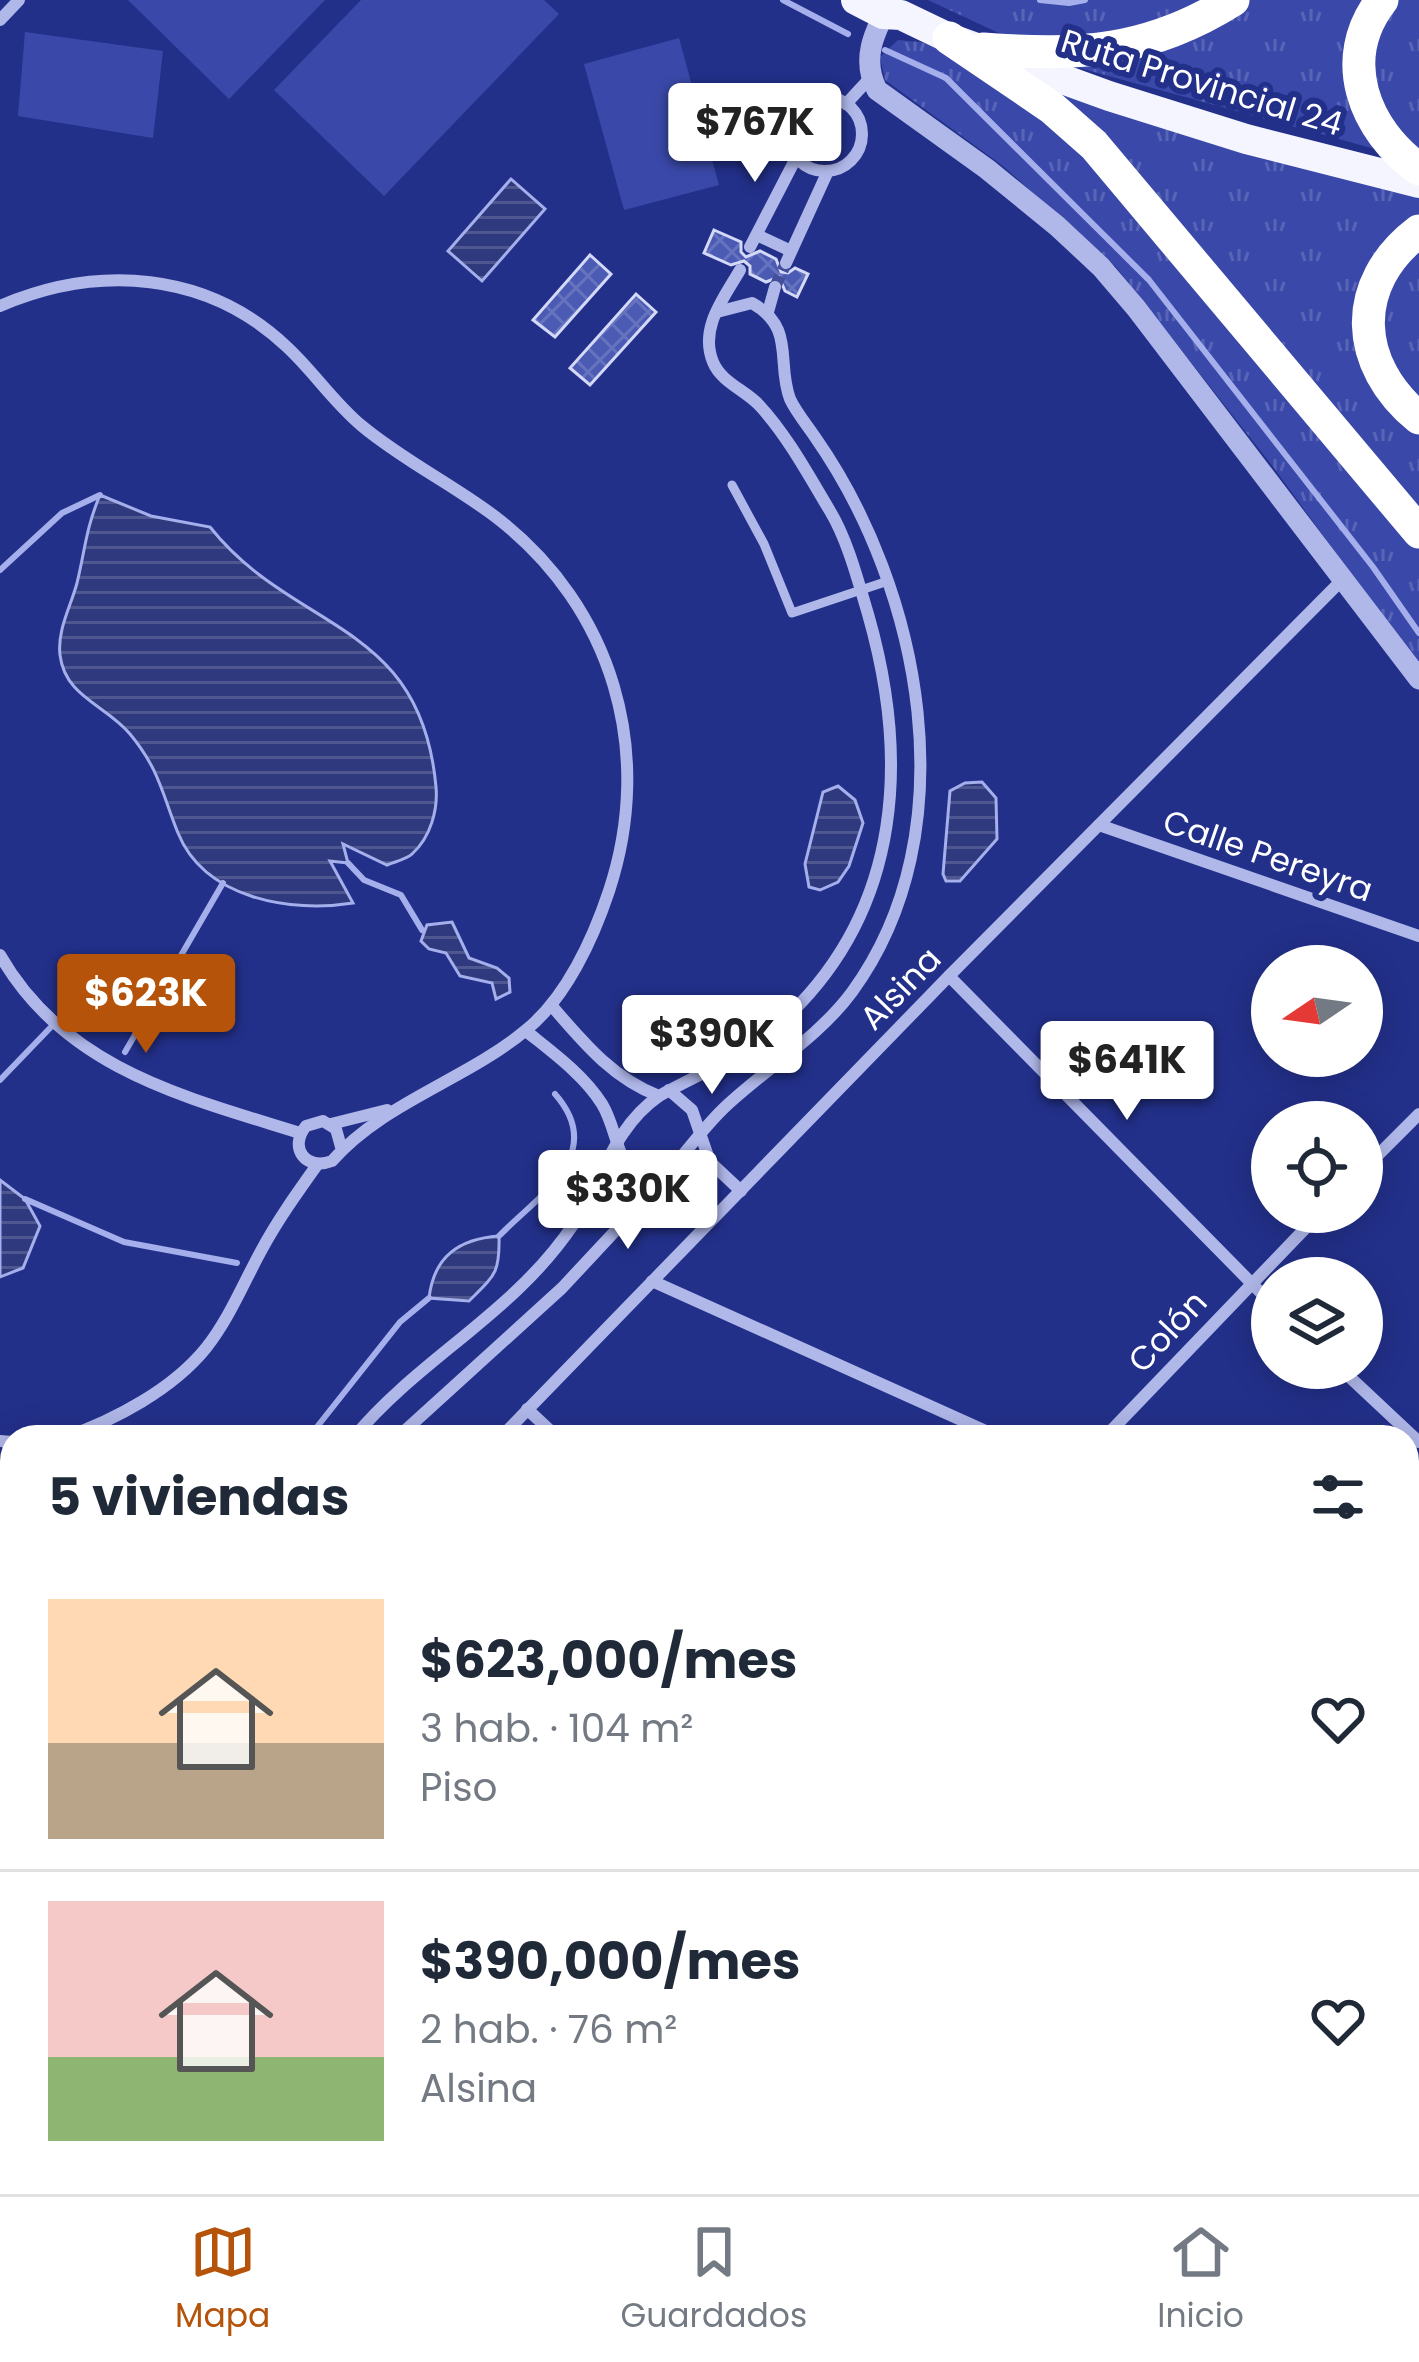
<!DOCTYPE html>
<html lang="es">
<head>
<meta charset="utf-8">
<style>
  body { margin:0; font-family:Poppins,sans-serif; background:#f2f2f3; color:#1f2937; height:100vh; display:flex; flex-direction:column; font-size:45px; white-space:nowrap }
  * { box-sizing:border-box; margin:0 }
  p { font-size:39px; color:#747a83 }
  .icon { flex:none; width:66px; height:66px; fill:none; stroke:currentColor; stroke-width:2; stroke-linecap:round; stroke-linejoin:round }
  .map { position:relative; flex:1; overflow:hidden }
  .panel { position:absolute; left:0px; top:1425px; width:1419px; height:771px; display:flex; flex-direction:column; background:#fff; border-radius:36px 36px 0 0; box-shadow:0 6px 30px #0003 }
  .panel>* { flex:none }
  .needle { width:78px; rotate:257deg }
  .controls { position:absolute; left:1251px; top:945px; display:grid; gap:24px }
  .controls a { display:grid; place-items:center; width:132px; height:132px; border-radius:50%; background:#fff; box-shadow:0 6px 30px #0003; font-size:60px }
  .price { position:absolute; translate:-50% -102px; padding:0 27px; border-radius:12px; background:#fff; color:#222; font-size:39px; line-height:78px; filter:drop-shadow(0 3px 6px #0008) }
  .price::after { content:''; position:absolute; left:50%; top:72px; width:36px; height:27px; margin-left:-18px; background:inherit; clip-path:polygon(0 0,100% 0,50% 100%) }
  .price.current { background:#b45309; color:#fff }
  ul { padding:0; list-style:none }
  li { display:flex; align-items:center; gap:36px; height:300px; padding:0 48px }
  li+li { border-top:3px solid #e0e1e3 }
  li span { display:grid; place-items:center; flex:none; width:336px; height:240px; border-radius:0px; color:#555 }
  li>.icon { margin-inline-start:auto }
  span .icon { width:144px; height:144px; fill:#fffc; stroke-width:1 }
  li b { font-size:51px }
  h2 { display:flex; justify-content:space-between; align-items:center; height:144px; padding:0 48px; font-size:51px }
  .tab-bar { display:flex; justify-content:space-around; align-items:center; height:168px; border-top:3px solid #e0e1e3; background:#fff; font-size:33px; color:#747a83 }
  .tab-bar a { display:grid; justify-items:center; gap:6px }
  .tab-bar .current { color:#b45309 }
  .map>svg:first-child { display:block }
  .grass { fill:url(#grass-tufts) }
  .forest { fill:url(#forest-crowns) }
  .pitch { fill:#3a49a9 }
  .water { fill:url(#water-rules); stroke:#a4afeb; stroke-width:3 }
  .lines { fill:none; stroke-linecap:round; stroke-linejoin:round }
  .stream { stroke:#a4afeb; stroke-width:6 }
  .building { fill:url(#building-cross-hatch); stroke:#d4d9f8; stroke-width:3 }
  .minor-tunnel { stroke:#444f9c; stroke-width:12; stroke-dasharray:12 6; stroke-linecap:butt }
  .service { stroke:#b0b8ea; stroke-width:9 }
  .minor { stroke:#b0b8ea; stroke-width:12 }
  .tertiary { stroke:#b0b8ea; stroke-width:21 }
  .primary { stroke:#f4f5fe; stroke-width:30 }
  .motorway { stroke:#fff; stroke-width:33 }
  .labels { text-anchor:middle; stroke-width:12; stroke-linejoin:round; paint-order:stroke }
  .street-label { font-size:33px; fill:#fff; stroke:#23308a }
</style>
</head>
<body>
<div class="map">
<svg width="1419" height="2194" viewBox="0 0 1419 2194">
  <defs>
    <pattern id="grass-tufts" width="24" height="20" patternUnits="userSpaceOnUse" patternTransform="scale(3)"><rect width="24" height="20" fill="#3a49a9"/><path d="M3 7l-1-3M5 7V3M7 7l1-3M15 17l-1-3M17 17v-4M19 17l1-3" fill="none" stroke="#5864b6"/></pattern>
    <pattern id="forest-crowns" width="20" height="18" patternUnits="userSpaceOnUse" patternTransform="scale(3)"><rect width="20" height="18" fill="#3a49a9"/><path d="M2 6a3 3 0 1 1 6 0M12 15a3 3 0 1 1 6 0" fill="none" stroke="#5864b6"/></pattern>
    <pattern id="water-rules" width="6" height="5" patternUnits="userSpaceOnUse" patternTransform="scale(3)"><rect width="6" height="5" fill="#2f397d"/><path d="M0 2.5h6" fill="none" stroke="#4e5790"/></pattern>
    <pattern id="building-cross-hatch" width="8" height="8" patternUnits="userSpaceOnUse" patternTransform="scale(3)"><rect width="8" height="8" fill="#4b5ab2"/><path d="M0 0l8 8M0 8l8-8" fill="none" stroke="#6673be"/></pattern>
  </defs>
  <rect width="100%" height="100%" fill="#23308a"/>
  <g class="grass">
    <polygon points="928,0 1419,0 1419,161 1065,64"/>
    <polygon points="898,40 921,42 1044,90 1419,197 1419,667 1274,468 1116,267 1003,166 885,80 880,57"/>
  </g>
  <polygon class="forest" points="1419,1481 1419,1831 1407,1825 1407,1485"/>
  <g class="pitch">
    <polygon points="128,0 325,0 229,99"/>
    <polygon points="361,0 544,0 559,14 384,196 274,90"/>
    <polygon points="25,32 163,51 153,138 18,116"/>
    <polygon points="679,38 719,185 624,210 584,64"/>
  </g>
  <g class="water">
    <polygon points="511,179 545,209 482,281 448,251"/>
    <path d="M100,495L151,516L210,527C294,633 421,619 436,787C438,809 431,837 412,854C407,859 394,862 387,865L343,844L348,863L330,861L353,903C291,913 205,899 178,833C162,793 159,769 130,734C106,705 65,697 60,655C57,630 71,606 77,583C85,550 86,528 100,495Z"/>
    <polygon points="982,782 996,798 997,839 960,881 946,881 943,874 950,791 965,783"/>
    <polygon points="838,786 855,800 863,823 849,866 838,882 820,890 809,887 805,864 823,792"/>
    <polygon points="452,922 469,958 497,968 509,978 510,992 496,999 492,983 460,976 446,953 429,949 421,941 427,925"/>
    <polygon points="0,1180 25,1199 40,1226 23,1268 0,1277"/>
    <path d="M499,1236C500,1273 495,1275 469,1301L429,1298C434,1256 459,1239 499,1236Z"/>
  </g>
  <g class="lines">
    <g class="stream">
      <polyline points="783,0 848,34"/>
      <polyline points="1040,0 1069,3 1085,0"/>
      <polyline points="885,50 946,78 1149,280 1373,567 1419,633"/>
      <polyline points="0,570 62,513 100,495"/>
      <polyline points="348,863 364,880 401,895 422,930"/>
      <polyline points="125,1052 223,883"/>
      <polyline points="0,1080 51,1027"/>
      <polyline points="25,1199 124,1242 237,1263"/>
      <path d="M499,1236C539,1195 608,1154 555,1094"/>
      <polyline points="309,1437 400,1322 429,1298"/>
      <polyline points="0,1696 12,1674"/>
    </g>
  </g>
  <g class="building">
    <polygon points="714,230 741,242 741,252 746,257 760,251 776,259 781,272 788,273 795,268 808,274 797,297 785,291 779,277 766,282 750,274 750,266 744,261 731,265 704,253"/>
    <polygon points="590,255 611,274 555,337 533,320"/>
    <polygon points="636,294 656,312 590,385 570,368"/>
  </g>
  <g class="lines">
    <polyline class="minor-tunnel" points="775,287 786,263"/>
    <polyline class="service" points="732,485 764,544 792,613 888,581"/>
    <g class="minor">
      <polyline points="0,20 19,0"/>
      <circle cx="825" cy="134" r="37"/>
      <polyline points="846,104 870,78"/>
      <polyline points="757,235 791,251"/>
      <polyline points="750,247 796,158"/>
      <polyline points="786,263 828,171"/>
      <path d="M0,306C98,264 207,271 287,347C314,372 334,403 362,426C404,461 454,485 497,518C613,608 655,752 609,891C593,939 566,998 526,1030C466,1080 384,1102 332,1161C306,1171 288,1148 306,1126L323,1121L336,1129L341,1147"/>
      <polyline points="768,312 775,287"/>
      <polyline points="1099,825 1419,936"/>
      <path d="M0,955C65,1069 185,1097 300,1133"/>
      <polyline points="949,976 1272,1304"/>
      <path d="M551,1005C583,1042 612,1078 659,1096C710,1068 746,1057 790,1014C902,905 909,757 868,614C858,581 848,541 830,511C809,476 787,435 759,405C745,390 721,382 713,362C699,328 724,298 740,270"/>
      <path d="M526,1031C552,1052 584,1075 602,1104C621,1135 614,1178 659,1184C681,1159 701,1130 724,1108C765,1069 818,1038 852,992C969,832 922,590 815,437C807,425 796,412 790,399C776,362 796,328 752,303L717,312"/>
      <polyline points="669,1090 692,1110 710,1162 741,1191"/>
      <polyline points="331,1124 387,1110"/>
      <polyline points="1362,1171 1419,1114"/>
      <polyline points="652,1281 999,1437"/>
      <polyline points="1340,1368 1419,1442"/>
      <polyline points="527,1409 557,1437"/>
      <path d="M66,1437C115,1420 173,1389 206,1348C229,1319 243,1284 261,1251C277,1221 297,1193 317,1165"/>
      <path d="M354,1437C421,1357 513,1314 573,1225C602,1180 614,1127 659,1096"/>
      <polyline points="398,1437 562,1288 659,1184 684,1191 716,1215"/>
      <polyline points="501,1437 949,976 1342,580"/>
      <polyline points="1105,1437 1321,1212"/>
      <polyline points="0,1441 12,1442"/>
      <polyline points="1407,1472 1419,1468"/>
      <polyline points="0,1474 12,1466"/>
      <polyline points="0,1758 12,1733"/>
      <polyline points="1407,1841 1419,1846"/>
      <polyline points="0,1847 12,1832"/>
      <polyline points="0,1948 12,1935"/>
      <polyline points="1407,2105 1419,2105"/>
      <polyline points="0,2115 12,2127"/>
      <polyline points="68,2184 78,2194"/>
      <polyline points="486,2184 495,2194"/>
      <polyline points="906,2184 916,2194"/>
      <polyline points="1349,2184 1350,2194"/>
      <polyline points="359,2194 368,2184"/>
      <polyline points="967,2194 976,2184"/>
    </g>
    <path class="tertiary" d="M889,4C874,33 861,59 877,90L987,169L1057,226L1101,267L1136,308L1419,679"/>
    <polyline class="primary" points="856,0 883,14 901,15 949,38 1109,96 1246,139 1419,183"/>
    <g class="motorway">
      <path d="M1382,0C1336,59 1364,130 1419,169"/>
      <polyline points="949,38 1052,108 1094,145 1419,532"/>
      <path d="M983,49C1079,56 1149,53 1233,0"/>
      <path d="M1419,231C1349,284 1354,365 1419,418"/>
    </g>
  </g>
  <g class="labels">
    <g class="street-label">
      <text transform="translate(1202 82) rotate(17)" y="12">Ruta Provincial 24</text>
      <text transform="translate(1268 855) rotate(19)" y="12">Calle Pereyra</text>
      <text transform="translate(900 988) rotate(-46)" y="12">Alsina</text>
      <text transform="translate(1167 1331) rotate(-47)" y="12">Colón</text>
    </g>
  </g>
</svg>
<div class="controls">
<a><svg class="needle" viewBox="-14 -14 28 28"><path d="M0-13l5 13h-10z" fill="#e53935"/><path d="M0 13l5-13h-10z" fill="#747a83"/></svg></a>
<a><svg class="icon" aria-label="locate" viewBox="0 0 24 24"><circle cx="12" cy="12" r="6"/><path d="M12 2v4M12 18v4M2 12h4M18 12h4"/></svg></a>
<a><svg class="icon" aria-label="layers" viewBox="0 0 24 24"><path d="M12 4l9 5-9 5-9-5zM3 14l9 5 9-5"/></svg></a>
</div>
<b class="price" style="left:755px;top:185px">$767K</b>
<b class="price current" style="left:146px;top:1056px">$623K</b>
<b class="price" style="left:712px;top:1097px">$390K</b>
<b class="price" style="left:1127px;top:1123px">$641K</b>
<b class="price" style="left:628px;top:1252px">$330K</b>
<section class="panel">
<h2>5 viviendas<svg class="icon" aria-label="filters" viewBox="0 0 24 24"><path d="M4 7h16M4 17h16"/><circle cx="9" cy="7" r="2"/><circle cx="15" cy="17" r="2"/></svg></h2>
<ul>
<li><span style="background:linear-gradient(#ffd9b3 60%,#b9a48a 0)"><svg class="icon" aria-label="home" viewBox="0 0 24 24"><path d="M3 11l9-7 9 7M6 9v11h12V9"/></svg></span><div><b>$623,000/mes</b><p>3 hab. · 104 m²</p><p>Piso</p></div><svg class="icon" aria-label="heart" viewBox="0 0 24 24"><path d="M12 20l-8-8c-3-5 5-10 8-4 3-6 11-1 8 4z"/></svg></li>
<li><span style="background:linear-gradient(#f6c9c9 65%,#8fb573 0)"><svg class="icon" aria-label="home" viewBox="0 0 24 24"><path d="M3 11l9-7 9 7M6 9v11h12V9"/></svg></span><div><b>$390,000/mes</b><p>2 hab. · 76 m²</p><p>Alsina</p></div><svg class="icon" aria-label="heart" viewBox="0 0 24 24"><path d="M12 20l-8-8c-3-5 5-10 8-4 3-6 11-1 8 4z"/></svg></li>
</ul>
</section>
</div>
<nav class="tab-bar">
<a class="current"><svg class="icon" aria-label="map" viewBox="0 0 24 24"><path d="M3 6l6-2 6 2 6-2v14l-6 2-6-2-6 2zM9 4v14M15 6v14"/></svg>Mapa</a>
<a><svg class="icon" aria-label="saved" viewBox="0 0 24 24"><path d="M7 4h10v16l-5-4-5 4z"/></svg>Guardados</a>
<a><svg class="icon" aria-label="home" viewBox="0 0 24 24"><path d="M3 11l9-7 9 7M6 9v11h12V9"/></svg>Inicio</a>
</nav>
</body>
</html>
